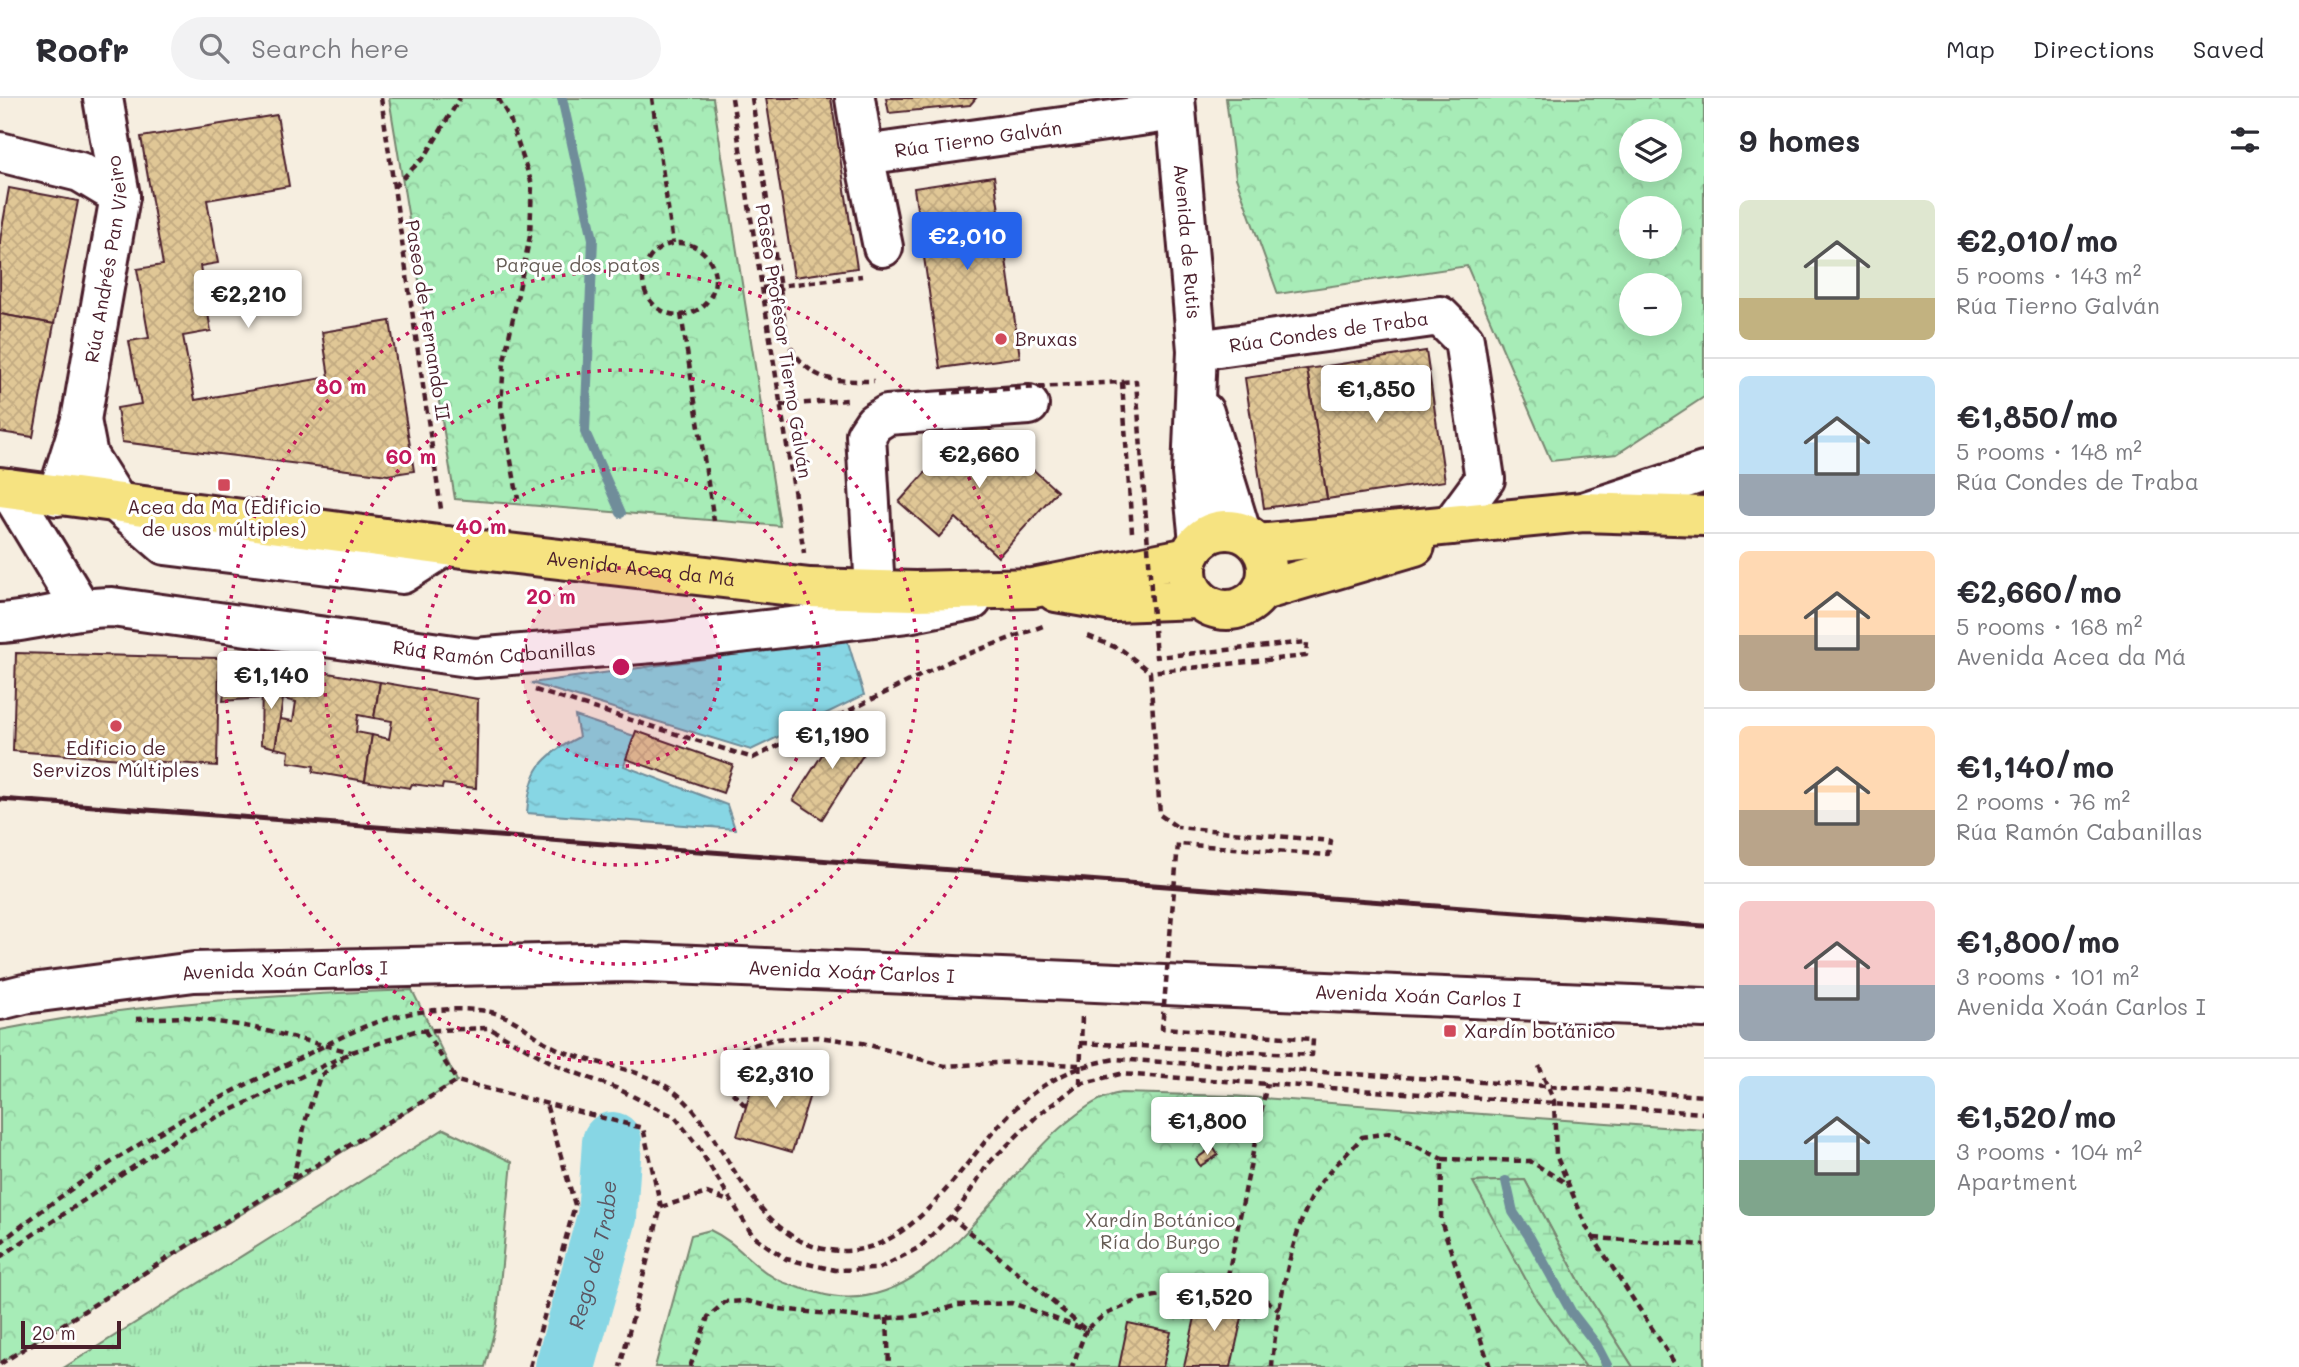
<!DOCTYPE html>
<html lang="en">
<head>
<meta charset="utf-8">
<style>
  body { margin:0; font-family:Mali,sans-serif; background:#f2f2f3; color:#2b2b33; height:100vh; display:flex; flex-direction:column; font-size:26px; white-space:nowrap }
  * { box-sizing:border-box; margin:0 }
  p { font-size:23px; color:#7c7c81 }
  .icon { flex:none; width:38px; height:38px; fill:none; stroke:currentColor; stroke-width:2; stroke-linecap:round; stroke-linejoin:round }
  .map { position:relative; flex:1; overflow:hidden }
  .sheet { display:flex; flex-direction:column; background:#fff; width:595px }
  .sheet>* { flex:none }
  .controls { position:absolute; left:1619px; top:21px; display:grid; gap:14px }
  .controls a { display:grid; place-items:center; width:63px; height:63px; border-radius:50%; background:#fff; box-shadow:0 4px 18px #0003; font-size:35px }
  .scale { position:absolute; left:21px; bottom:18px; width:100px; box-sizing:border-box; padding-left:7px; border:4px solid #4a1f2b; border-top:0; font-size:19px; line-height:24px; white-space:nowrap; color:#4a1f2b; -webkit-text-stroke:5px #fff; paint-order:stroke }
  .price { position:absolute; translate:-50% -60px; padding:0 16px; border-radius:7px; background:#fff; color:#222; font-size:23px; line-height:46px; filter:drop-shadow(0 2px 4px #0008) }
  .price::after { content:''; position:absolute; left:50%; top:42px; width:21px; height:16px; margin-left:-10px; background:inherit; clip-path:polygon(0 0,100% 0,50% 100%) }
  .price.current { background:#2563eb; color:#fff }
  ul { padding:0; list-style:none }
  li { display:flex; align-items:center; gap:21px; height:175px; padding:0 35px }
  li+li { border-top:2px solid #e1e1e2 }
  li span { display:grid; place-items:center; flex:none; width:196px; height:140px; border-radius:10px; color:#555 }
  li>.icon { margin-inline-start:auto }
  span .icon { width:84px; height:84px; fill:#fffc; stroke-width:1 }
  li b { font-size:30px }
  h2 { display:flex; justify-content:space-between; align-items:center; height:84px; padding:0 35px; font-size:30px }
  header { display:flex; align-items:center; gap:42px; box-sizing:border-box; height:98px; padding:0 35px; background:#fff; border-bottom:2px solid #e1e1e2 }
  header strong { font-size:33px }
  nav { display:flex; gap:38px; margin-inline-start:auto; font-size:24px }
  .search { width:490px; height:63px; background:#f2f2f3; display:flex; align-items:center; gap:18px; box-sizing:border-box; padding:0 24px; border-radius:38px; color:#7c7c81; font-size:26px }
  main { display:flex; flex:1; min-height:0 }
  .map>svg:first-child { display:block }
  .grass { fill:url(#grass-tufts); stroke:#788671; stroke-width:2 }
  .forest { fill:url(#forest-crowns); stroke:#788671; stroke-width:2; fill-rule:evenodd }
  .wetland { fill:url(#wetland-marsh); stroke:#788671; stroke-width:2 }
  .water { fill:url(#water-ripples); stroke:#6f8d9a; stroke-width:2 }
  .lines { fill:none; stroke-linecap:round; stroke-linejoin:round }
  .stream { stroke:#6f8d9a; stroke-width:10 }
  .river { stroke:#87d6e4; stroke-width:60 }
  .building { fill:url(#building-cross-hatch); stroke:#4a1f2b; stroke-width:2 }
  .minor-casing { stroke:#4a1f2b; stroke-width:44 }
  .major-casing { stroke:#4a1f2b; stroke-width:44 }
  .path { stroke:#4a1f2b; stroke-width:4.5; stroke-dasharray:7 5; stroke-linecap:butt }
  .minor { stroke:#fff; stroke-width:38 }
  .major { stroke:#f6e381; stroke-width:38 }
  .rail { stroke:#4a1f2b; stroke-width:5 }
  .path-bridge { stroke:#4a1f2b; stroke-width:4.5; stroke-dasharray:7 5; stroke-linecap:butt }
  .ring { fill:none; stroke:#c2185b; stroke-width:3.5; stroke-dasharray:3.5 7 }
  .poi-dot { fill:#d1495b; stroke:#fff; stroke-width:2.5 }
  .labels { text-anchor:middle; stroke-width:6; stroke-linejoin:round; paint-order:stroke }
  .street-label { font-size:19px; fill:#4a1f2b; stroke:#fff }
  .park-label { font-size:19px; fill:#665c55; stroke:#fff }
  .poi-label { font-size:19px; fill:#4a1f2b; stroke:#fff; text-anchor:start }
  .water-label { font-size:21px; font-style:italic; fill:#5c5662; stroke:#fff }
  .centre { fill:#c2185b; stroke:#fff; stroke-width:3.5 }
  .ring-label { font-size:21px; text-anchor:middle; font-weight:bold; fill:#c2185b; stroke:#fff; stroke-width:6; stroke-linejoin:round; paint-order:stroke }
</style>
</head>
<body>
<header>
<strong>Roofr</strong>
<div class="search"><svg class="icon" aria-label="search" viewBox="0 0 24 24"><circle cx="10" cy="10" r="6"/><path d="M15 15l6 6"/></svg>Search here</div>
<nav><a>Map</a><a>Directions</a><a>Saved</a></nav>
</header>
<main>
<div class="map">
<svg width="1704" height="1269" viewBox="0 0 1704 1269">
  <defs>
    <pattern id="grass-tufts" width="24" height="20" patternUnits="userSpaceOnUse" patternTransform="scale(1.75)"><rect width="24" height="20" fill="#a7ecb7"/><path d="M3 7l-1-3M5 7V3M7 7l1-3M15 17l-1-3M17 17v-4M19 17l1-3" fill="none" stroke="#91ca9e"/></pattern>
    <pattern id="forest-crowns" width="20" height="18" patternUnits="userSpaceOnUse" patternTransform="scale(1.75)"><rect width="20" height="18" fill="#a7ecb7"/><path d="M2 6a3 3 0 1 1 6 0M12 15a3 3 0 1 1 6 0" fill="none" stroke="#91ca9e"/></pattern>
    <pattern id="wetland-marsh" width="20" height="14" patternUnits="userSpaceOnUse" patternTransform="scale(1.75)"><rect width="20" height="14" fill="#a7ecb7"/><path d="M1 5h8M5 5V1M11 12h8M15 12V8" fill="none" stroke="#91ca9e"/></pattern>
    <pattern id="water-ripples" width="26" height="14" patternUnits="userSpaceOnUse" patternTransform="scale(1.75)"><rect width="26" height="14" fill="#87d6e4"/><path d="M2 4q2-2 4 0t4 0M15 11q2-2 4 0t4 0" fill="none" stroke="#76b7c4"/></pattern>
    <pattern id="building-cross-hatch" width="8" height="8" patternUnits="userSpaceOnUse" patternTransform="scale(1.75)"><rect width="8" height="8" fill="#e0c796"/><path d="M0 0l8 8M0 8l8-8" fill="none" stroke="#c2aa81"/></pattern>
  </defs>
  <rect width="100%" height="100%" fill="#f6eee0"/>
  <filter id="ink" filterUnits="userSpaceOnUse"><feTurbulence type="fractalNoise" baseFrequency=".0143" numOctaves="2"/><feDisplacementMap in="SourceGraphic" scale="14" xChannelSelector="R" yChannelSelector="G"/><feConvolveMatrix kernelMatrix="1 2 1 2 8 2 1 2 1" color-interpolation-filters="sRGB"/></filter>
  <g filter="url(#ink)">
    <polygon class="grass" points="444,1031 512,1064 496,1227 485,1269 65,1269"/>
    <g class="forest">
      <polygon points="389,0 713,0 780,428 455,401"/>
      <path d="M1226,0H1704V299L1617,356L1551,363L1467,168L1278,196L1236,80ZM1631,33H1670V72H1631ZM1631,110H1670V149H1631ZM1631,187H1670V226H1631Z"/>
      <path d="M412,892L457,983L0,1265V932C137,905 273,897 412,892Z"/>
      <path d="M1121,995L1233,998L1704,1032V1269H1633L1583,1190L1525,1082L1474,1084L1537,1202L1586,1269H655L691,1137L710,1132C738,1145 748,1164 773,1179C785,1187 804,1191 818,1195C927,1227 995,1083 1066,1025C1085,1010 1098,999 1121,995Z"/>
    </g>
    <polygon class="wetland" points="1525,1082 1583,1190 1633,1269 1586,1269 1537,1202 1473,1084"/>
    <g class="water">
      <polygon points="847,541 864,597 751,652 531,585"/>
      <path d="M575,618L634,638L624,668L727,707L735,731L527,715C530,672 541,658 579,639Z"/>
    </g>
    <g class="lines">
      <g class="stream">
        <polyline points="562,0 593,141 585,334 621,415"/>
        <polyline points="1506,1083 1513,1114 1529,1138 1572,1215 1596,1246 1608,1269"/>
      </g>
      <path class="river" id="s1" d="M565,1269L607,1119L612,1044"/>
    </g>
    <g class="building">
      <polygon points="766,0 831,0 857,170 794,179"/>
      <polygon points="886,0 976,0 970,7 889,15"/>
      <polygon points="277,17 289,88 207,102 218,165 200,168 211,233 183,238 195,302 329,279 322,234 390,223 414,373 388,377 122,344 117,310 141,306 129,243 149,240 137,171 163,167 141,39"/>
      <polygon points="994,78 1020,259 940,270 914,90"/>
      <polygon points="9,90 78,103 54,226 0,216 0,142"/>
      <polygon points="0,216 54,226 33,339 0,334"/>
      <polygon points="1426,253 1445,383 1327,401 1307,271"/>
      <polygon points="1307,271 1327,401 1264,410 1245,280"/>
      <polygon points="975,319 1057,393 998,459 956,420 939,439 899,404"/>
      <polygon points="16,555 219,560 217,668 13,653"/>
      <polygon points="229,559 253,565 254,584 262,584 262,600 223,603"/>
      <polygon points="288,568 380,584 374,620 358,617 356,634 372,637 365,683 313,674 314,668 288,664 289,653 275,650 280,621 293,623 296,604 283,601"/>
      <polygon points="286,581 283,601 275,650 261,646 262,584"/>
      <polygon points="380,584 478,601 476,690 443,686 442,690 412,686 410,690 365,683 372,637 389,641 392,623 374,620"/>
      <polygon points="843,624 872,643 822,721 793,702"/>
      <polygon points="636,633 733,667 723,695 626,661"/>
      <polygon points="758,970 813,987 792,1054 737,1038"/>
      <polygon points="1213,1049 1218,1057 1200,1068 1196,1061"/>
      <polygon points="1200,1197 1245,1206 1231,1269 1184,1269"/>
      <polygon points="1128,1225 1171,1234 1163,1269 1119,1269"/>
    </g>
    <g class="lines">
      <g class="minor-casing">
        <g id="minor">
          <path id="s2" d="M855,0L864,57L1176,13"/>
          <path id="s3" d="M1175,0L1197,252L1192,375L1199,443"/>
          <polyline points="0,54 80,74 120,98"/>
          <polyline points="864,57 883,149"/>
          <path id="s4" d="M1197,252L1440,218L1464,242L1485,381L1451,427"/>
          <polyline points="1204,314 1241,434"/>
          <polyline points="81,322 88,358 119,407 165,447 402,476 446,448"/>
          <polyline points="8,390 80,509"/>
          <path id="s5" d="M57,398L81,322L120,98L103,0"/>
          <polyline points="1586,413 1704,374"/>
          <polyline points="875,492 866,337 874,325 887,317 1029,307"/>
          <path id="s6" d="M0,525C39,523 72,509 112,509L475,560L664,544L908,515L972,502"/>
          <path id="s7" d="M0,902L24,896L194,874L625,864L1704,910"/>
        </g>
      </g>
      <g class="major-casing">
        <g id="major">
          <path id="s8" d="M0,389L446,448L810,490L915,493L1033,490L1189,459"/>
          <circle cx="1227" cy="472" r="40"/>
          <polyline points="1258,446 1583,414 1704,418"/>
          <polyline points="1262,493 1415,448"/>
          <polyline points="1056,494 1114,504 1199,501"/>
        </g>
      </g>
      <g class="path">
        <polyline points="381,0 441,411"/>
        <polyline points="498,0 509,19 532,86 530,138 504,263 501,308 518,401"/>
        <polyline points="652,0 673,145"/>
        <polyline points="732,0 804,455"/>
        <path d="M752,0L788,245C812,285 830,283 874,283"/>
        <polyline points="394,89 426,57 460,0"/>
        <circle cx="679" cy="181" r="36"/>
        <polyline points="762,190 862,178"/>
        <polyline points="681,216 714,423"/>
        <polyline points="1122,284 1132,434"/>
        <polyline points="780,307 847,302"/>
        <polyline points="1088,538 1122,552 1150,574 1160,717 1177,729"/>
        <polyline points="535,592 753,660 954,561 1043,528"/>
        <polyline points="136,921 185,919 251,929 351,954"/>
        <polyline points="425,933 457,983"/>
        <polyline points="1539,968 1554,1003 1556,1057 1587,1130 1677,1269"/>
        <polyline points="1080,986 1082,917"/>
        <path d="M746,1008C722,986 720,981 735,952L775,941L818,939L862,945L945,968L1015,964L1079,967"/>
        <polyline points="293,1081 306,1021 320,978 343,961"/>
        <polyline points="661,1109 707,1095 731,1104"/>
        <polyline points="950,1118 1086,1232 1104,1217 1141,1201 1227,1184 1255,1194 1279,1212"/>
        <polyline points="1594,1140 1704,1147"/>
        <path d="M0,1145C90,1072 187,1014 292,964C319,951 348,934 377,924C406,914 446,909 477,912C518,915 528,938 560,952C605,971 654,969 689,1007C729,1052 757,1138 824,1151C915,1169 963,1056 1020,1006C1049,980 1077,968 1115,961L1704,998"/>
        <polyline points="0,1159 182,1036 352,954 415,933 489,930 560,969 616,990 675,1019 697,1047 753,1138 786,1161 835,1172 878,1171 920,1149 960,1109 988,1066 1038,1017 1080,986 1120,976 1704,1015"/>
        <polyline points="1223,1202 1267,985"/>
        <polyline points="887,1220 889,1269"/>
        <polyline points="0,1266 293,1081 457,983 643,1030 661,1109 620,1269"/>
        <polyline points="530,1269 575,1107 546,1006"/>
        <polyline points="690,1269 708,1219 725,1204 747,1203 780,1211 878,1221 923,1217 958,1207 1012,1205 1086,1232 1072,1269"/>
        <path d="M1272,1269C1275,1222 1291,1132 1316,1092C1327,1073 1348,1056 1362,1039L1390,1035L1442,1061"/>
        <polyline points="1490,1269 1441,1123 1442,1061 1530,1063 1569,1087"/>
      </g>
      <use href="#minor" class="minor"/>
      <use href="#major" class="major"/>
      <polyline class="rail" points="0,701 1704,828"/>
      <g class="path-bridge">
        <polyline points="942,295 1136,283 1156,559 1307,544 1306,558 1150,574"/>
        <polyline points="1081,945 1312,957 1313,941 1162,930 1178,746 1329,757 1331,743 1177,729"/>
      </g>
    </g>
  </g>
  <circle cx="621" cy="569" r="99" fill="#c2185b" fill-opacity=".12"/>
  <g class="ring">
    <circle cx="621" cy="569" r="99"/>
    <circle cx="621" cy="569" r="198"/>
    <circle cx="621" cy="569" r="297"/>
    <circle cx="621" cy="569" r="396"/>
  </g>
  <g class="poi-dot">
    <circle cx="1001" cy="241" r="7"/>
    <rect x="217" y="380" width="14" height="14" rx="3.5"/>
    <circle cx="116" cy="628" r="7"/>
    <rect x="1443" y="926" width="14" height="14" rx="3.5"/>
  </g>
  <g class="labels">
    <g class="street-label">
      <text dy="7" stroke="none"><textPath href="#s2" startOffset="173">Rúa Tierno Galván</textPath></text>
      <text dy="7" stroke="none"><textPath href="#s3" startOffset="144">Avenida de Rutis</textPath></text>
      <text dy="7" stroke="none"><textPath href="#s5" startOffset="243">Rúa Andrés Pan Vieiro</textPath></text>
      <text transform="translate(428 222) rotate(81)" y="7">Paseo de Fernando II</text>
      <text dy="7" stroke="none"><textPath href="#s4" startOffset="133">Rúa Condes de Traba</textPath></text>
      <text transform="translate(784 243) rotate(81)" y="7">Paseo Profesor Tierno Galván</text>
      <text dy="7" stroke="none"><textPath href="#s8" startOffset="646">Avenida Acea da Má</textPath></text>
      <text dy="7" stroke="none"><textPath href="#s6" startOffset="499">Rúa Ramón Cabanillas</textPath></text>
      <text dy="7" stroke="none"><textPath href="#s7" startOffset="287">Avenida Xoán Carlos I</textPath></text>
      <text dy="7" stroke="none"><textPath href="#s7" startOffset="854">Avenida Xoán Carlos I</textPath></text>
      <text dy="7" stroke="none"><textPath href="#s7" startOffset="1421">Avenida Xoán Carlos I</textPath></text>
    </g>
    <g class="park-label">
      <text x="578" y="174">Parque dos patos</text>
      <text x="1160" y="1129">Xardín Botánico<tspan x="1160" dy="22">Ría do Burgo</tspan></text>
    </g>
    <g class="poi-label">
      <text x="1015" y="248">Bruxas</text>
      <text x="224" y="416" text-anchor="middle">Acea da Ma (Edificio<tspan x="224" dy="22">de usos múltiples)</tspan></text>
      <text x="116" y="657" text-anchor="middle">Edificio de<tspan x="116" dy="22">Servizos Múltiples</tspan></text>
      <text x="1464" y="940">Xardín botánico</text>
    </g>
    <g class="water-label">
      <text dy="7" stroke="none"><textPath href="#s1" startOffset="116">Rego de Trabe</textPath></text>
    </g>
  </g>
  <circle cx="621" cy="569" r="10" class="centre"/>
  <g class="ring-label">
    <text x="341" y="296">80 m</text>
    <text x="411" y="366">60 m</text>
    <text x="481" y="436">40 m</text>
    <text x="551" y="506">20 m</text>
  </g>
</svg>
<div class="controls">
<a><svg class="icon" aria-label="layers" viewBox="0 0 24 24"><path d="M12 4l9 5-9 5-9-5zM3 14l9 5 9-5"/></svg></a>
<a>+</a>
<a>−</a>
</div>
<div class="scale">20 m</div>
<b class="price current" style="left:967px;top:174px">€2,010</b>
<b class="price" style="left:248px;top:232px">€2,210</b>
<b class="price" style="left:1376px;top:327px">€1,850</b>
<b class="price" style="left:979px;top:392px">€2,660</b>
<b class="price" style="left:271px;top:613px">€1,140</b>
<b class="price" style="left:832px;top:673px">€1,190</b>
<b class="price" style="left:775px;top:1012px">€2,310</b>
<b class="price" style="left:1207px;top:1059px">€1,800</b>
<b class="price" style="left:1214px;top:1235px">€1,520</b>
</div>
<section class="sheet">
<h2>9 homes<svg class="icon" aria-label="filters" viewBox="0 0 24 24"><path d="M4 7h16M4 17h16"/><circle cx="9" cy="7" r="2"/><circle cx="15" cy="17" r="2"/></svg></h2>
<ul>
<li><span style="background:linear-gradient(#dfe7d0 70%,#c2b280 0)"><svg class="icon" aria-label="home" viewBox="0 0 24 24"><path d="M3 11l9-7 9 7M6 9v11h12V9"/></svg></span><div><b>€2,010/mo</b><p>5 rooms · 143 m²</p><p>Rúa Tierno Galván</p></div></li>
<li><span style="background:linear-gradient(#bfe0f5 70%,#9aa5b1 0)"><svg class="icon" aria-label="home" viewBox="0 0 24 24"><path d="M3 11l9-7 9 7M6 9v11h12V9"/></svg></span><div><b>€1,850/mo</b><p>5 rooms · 148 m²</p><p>Rúa Condes de Traba</p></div></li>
<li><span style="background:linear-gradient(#ffd9b3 60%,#b9a48a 0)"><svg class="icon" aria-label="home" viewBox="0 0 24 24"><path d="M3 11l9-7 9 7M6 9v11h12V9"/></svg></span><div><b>€2,660/mo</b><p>5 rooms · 168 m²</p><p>Avenida Acea da Má</p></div></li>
<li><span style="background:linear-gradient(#ffd9b3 60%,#b9a48a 0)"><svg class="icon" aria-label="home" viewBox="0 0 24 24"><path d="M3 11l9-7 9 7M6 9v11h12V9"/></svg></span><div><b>€1,140/mo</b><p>2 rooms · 76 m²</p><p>Rúa Ramón Cabanillas</p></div></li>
<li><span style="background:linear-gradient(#f6c9c9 60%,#9aa5b1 0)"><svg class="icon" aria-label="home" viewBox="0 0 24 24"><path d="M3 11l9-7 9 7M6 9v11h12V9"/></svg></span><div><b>€1,800/mo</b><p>3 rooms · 101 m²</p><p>Avenida Xoán Carlos I</p></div></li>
<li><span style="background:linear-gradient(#bfe0f5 60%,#7fa58c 0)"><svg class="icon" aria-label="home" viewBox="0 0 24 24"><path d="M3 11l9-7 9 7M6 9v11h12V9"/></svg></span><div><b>€1,520/mo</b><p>3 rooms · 104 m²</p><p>Apartment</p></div></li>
</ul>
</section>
</main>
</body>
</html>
